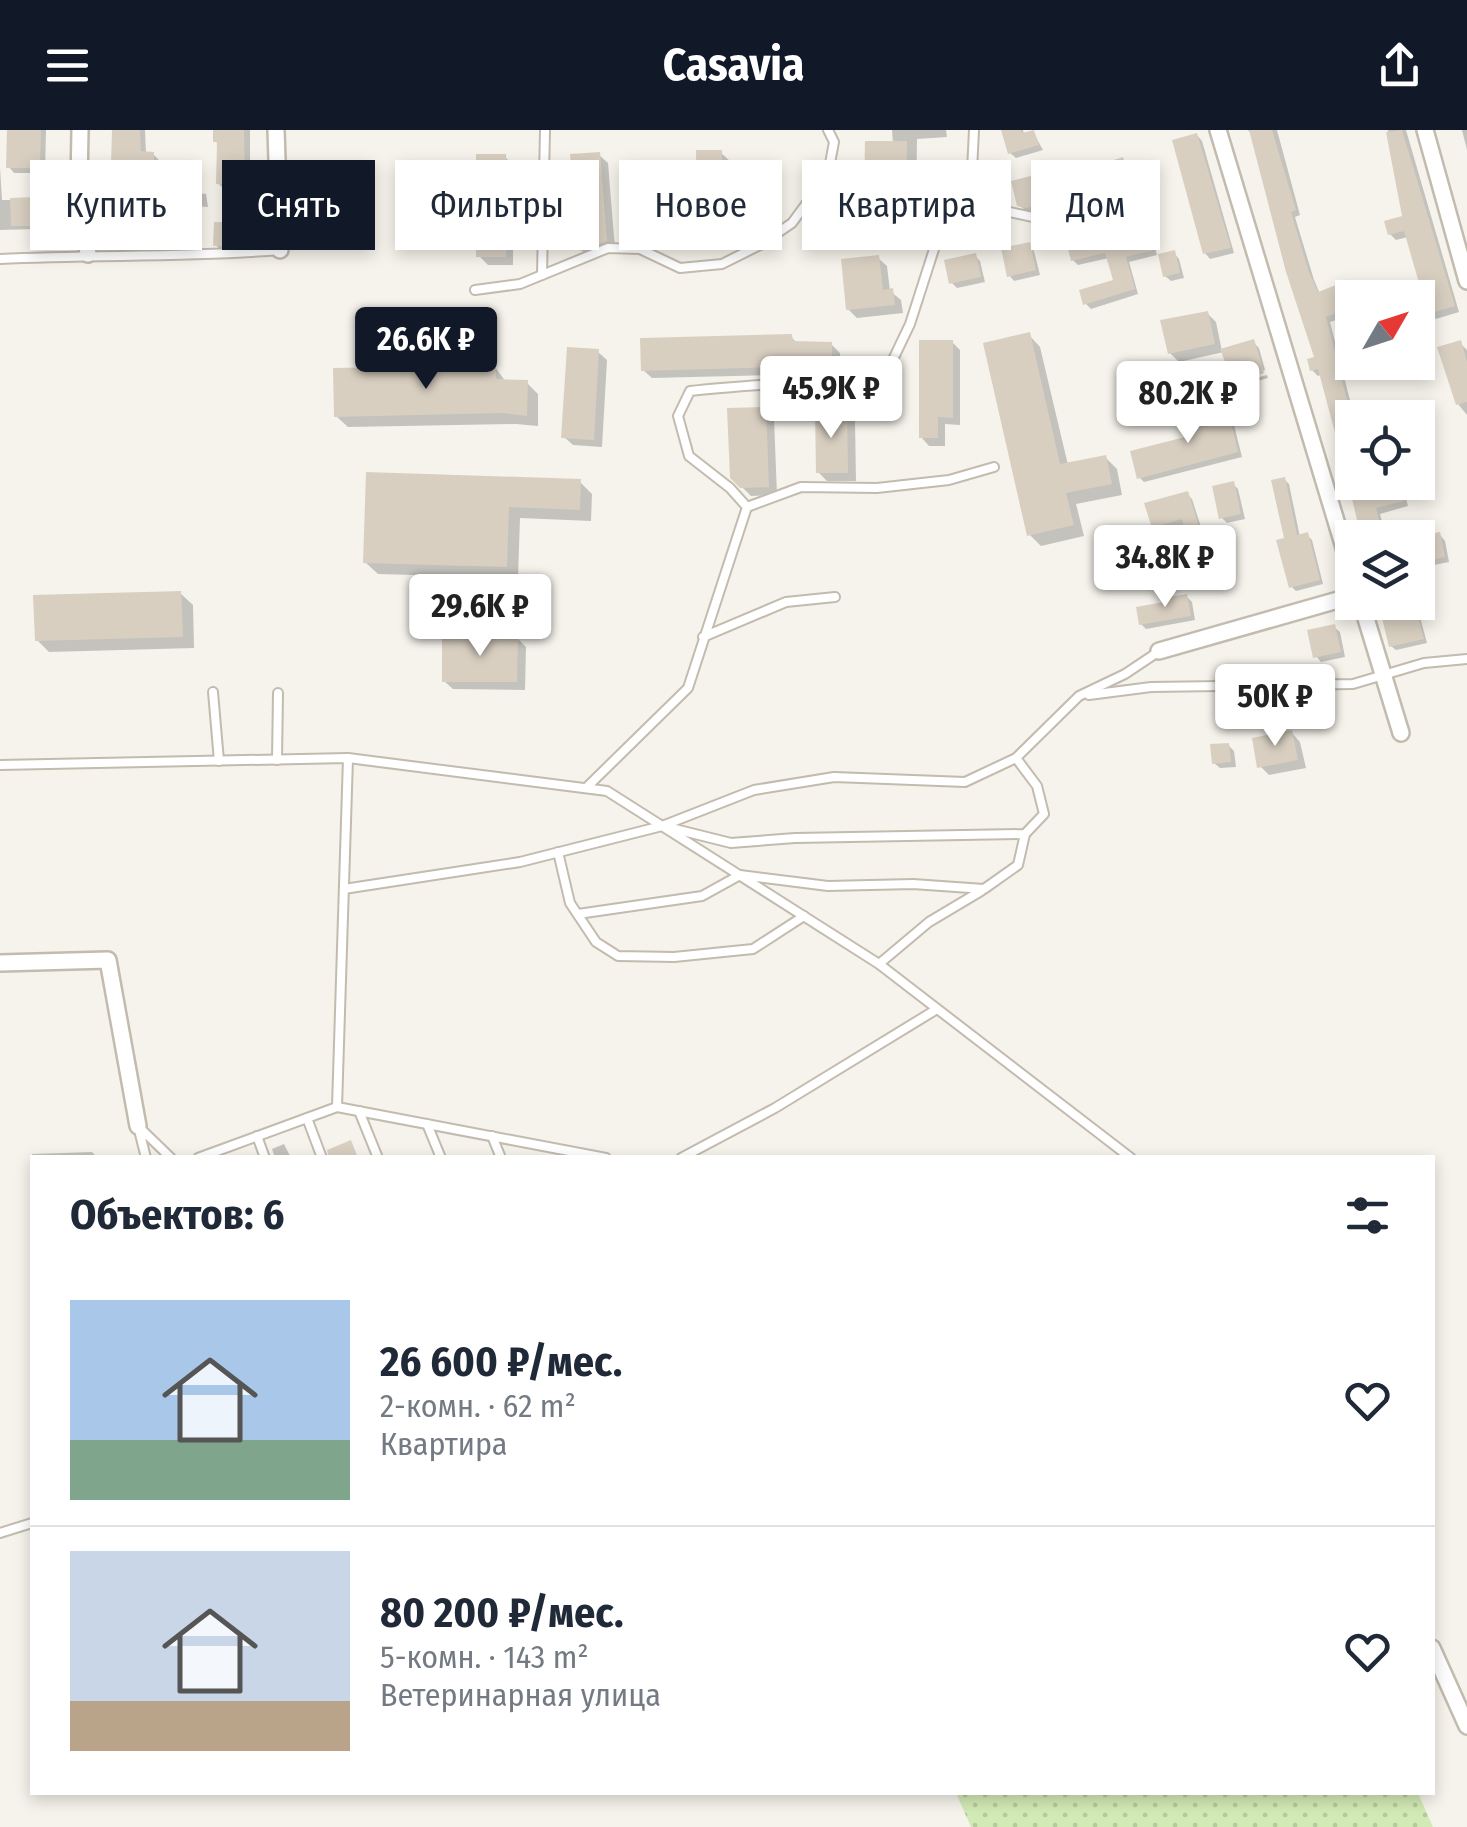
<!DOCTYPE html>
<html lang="ru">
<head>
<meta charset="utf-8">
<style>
  body { margin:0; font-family:"Fira Sans Condensed",sans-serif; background:#f2f2f3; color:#1f2937; height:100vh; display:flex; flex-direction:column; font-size:38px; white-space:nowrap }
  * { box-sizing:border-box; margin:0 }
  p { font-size:32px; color:#747a83 }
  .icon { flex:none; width:55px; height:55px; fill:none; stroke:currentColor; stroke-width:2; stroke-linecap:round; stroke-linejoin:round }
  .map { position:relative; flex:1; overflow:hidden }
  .details { position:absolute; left:30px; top:1025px; width:1405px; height:640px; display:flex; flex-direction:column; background:#fff; border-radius:0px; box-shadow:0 5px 15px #0003 }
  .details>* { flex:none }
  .hud { position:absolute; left:30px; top:30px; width:1408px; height:90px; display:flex; gap:20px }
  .needle { width:65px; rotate:51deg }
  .fabs { position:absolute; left:1335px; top:150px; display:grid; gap:20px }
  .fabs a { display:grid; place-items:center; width:100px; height:100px; border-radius:0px; background:#fff; box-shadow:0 5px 15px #0003; font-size:50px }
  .price { position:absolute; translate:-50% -85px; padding:0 22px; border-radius:10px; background:#fff; color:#222; font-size:32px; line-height:65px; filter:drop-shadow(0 2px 5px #0008) }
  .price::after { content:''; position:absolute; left:50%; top:60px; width:30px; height:22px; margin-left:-15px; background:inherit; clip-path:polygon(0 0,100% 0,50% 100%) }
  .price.active { background:#111827; color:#fff }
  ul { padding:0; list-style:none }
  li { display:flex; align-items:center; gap:30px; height:250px; padding:0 40px }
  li+li { border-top:2px solid #e0e1e3 }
  li span { display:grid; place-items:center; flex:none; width:280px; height:200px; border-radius:0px; color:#555 }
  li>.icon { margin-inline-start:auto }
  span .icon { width:120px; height:120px; fill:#fffc; stroke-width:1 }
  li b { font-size:42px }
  h2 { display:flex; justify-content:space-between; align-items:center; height:120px; padding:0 40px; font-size:42px }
  .chip { padding:0 35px; border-radius:0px; background:#fff; box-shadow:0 5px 15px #0003; font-size:35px; line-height:90px }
  .chip.active { background:#111827; color:#fff }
  header { display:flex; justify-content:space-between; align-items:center; height:130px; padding:0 40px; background:#111827; color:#fff; font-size:45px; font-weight:700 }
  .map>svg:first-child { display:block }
  .grass { fill:url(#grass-dots) }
  .shadow { fill:#0003 }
  .building { fill:#d8cfc1 }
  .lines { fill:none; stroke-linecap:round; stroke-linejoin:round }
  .service-casing { stroke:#c2bbae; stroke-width:12 }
  .minor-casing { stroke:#c2bbae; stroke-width:20 }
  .service { stroke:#fff; stroke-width:8 }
  .minor { stroke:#fff; stroke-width:15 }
</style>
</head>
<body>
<header><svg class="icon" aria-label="menu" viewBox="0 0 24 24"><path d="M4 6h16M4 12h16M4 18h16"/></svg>Casavia<svg class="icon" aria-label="share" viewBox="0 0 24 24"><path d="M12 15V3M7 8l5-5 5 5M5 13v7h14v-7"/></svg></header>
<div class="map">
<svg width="1467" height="1697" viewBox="0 0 1467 1697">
  <defs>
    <pattern id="grass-dots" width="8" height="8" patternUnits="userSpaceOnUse" patternTransform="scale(2.5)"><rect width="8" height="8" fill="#d2eab5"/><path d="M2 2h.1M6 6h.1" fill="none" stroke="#b6ca9c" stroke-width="1.8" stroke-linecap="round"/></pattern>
  </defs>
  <rect width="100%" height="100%" fill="#f6f3ec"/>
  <polygon class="grass" points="956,1663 1418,1663 1433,1697 971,1697"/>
  <g class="shadow">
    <polygon points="10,0 46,0 45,43 14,43 9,37"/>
    <polygon points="113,0 145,0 146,24 153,24 159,30 159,58 206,64 208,77 143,72 143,107 118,107 112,101"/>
    <polygon points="215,0 250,0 250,61 225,60 218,53 219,15 215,11"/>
    <polygon points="892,0 946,0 947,7 917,9 916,81 878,80 867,69 893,14"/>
    <polygon points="1003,0 1023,0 1024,5 1033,2 1043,20 1016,28 1010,23"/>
    <polygon points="1248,0 1277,0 1300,85 1295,87 1314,150 1320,164 1335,158 1341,164 1346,187 1330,192 1351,274 1360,288 1352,288 1352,352 1374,352 1376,360 1398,354 1404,360 1408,376 1380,384 1385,403 1390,408 1355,408 1361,396 1342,317 1322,244 1318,246 1312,240 1318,228 1254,7"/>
    <polygon points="1388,0 1406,0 1459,182 1436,189 1430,183 1408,107 1396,110 1390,104 1406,87"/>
    <polygon points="1462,0 1467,0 1467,20"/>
    <polygon points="1197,5 1202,11 1234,123 1210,129 1205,123"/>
    <polygon points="721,23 730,31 731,119 708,119 699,110"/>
    <polygon points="599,25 608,33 615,119 590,128 581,120"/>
    <polygon points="504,26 513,35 513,135 488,135 479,126"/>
    <polygon points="1122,30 1134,55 1084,71 1079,66"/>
    <polygon points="0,37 2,70 37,70 36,58 51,60 51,73 37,73 38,99 0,100"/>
    <polygon points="362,37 371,46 373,95 346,98 337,90"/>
    <polygon points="1037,47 1043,52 1049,78 1033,82 1025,80 1019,75"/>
    <polygon points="1144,86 1149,91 1157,125 1129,132 1138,164 1091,179 1086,174 1116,152 1109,128 1078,135 1073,130"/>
    <polygon points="244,95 250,100 249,119 221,121 216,115"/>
    <polygon points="1029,115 1034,121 1040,145 1014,151 1009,145"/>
    <polygon points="1174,123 1179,129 1184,148 1171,151 1165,146"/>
    <polygon points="975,126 980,131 985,152 957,158 952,153"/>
    <polygon points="878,128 887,136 890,161 901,170 903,183 857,188 848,179"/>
    <polygon points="1207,183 1216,192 1222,221 1253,212 1259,218 1265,240 1234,249 1224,222 1179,232 1170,223"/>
    <polygon points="1029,205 1040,217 1068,335 1105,327 1117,339 1122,365 1076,374 1084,406 1041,416 1029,404"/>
    <polygon points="791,207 798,214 831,214 840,223 840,250 824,251 817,244 652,248 643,240"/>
    <polygon points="952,212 960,220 960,295 945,294 945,316 929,316 921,307"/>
    <polygon points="1460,213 1467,220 1467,285 1458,274"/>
    <polygon points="598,222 607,230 602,317 573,315 564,307"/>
    <polygon points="495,237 506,252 527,253 538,264 538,296 516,294 348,297 336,286"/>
    <polygon points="1267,245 1268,248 1240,256 1237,253"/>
    <polygon points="1196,274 1205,293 1228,286 1233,291 1242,327 1144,352 1139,347 1196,307"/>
    <polygon points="765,279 774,288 777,365 751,366 732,347"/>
    <polygon points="846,282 855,291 856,351 827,351 818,342"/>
    <polygon points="368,345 580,352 592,364 591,391 520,388 518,448 378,444 365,432"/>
    <polygon points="1284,349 1289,354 1300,407 1307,405 1312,410 1323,454 1296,461 1291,456"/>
    <polygon points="1233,354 1238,359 1245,389 1227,393 1222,388"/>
    <polygon points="1187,364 1192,369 1211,428 1201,431 1196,426 1186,394 1160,402 1154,397"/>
    <polygon points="1440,405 1445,411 1449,432 1429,436 1424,430 1420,412"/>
    <polygon points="180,463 193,475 194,518 49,522 37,510"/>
    <polygon points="1186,466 1192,472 1195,490 1146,499 1141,494"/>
    <polygon points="1416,482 1420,487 1427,513 1396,520 1391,516"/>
    <polygon points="1334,497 1340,502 1345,527 1321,532 1316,526"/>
    <polygon points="517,508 526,517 525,560 453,559 444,551"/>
    <polygon points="1292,603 1300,612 1306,638 1269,645 1260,636"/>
    <polygon points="1228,615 1234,621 1236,637 1220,638 1214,633"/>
    <polygon points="284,1014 291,1028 275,1028 272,1019"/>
    <polygon points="92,1022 98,1028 32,1028 32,1039 32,1024"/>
  </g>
  <g class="building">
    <polygon points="7,0 41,0 40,38 6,38"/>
    <polygon points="112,0 140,0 141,21 154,22 154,55 187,57 185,70 139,68 139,103 109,102"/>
    <polygon points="213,0 244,0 245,55 216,54 217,12 213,12"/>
    <polygon points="1001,0 1021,0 1022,3 1034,0 1039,15 1008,24"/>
    <polygon points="1249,0 1272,0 1296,80 1291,82 1309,142 1318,162 1336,155 1341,171 1342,181 1326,187 1348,274 1353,272 1357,288 1352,288 1352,348 1347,348 1318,239 1310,241 1307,229 1314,227 1286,142"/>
    <polygon points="1402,0 1455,176 1428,184 1404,101 1388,105 1384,91 1402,86 1386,2"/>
    <polygon points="1197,3 1231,118 1203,124 1172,10"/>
    <polygon points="865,11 907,11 906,71 864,70"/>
    <polygon points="696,20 722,20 723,111 697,111"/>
    <polygon points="600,22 607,111 579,121 570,24"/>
    <rect x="476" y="24" width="30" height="103"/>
    <polygon points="1123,27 1131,51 1077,68 1070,44"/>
    <polygon points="330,34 363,35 365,87 335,91"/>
    <polygon points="1038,44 1045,73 1026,78 1017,76 1011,51"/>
    <polygon points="34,67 34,96 11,96 10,68"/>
    <polygon points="1144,83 1154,120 1126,127 1135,159 1083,175 1079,160 1113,150 1105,123 1071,131 1065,106"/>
    <polygon points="214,92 245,93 245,115 213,116"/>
    <polygon points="1030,112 1036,140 1007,147 1001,118"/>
    <polygon points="1175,120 1180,143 1163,147 1158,124"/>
    <polygon points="976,123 981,147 949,154 944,130"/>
    <polygon points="879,125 883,160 893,158 895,175 846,180 841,129"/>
    <polygon points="1208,181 1215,214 1168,224 1160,190"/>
    <polygon points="1030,202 1060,334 1106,325 1112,354 1066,363 1074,395 1027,406 983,213"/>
    <polygon points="792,204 793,211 832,212 832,242 814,244 814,236 641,241 640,208"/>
    <polygon points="1254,209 1264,243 1233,252 1220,219"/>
    <polygon points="919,210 953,210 953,288 938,287 938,308 919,308"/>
    <polygon points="1461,210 1467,232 1467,272 1456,275 1437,217"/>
    <polygon points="567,217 599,219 594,310 561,308"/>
    <polygon points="496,235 496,249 528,250 527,286 503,283 334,287 333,238"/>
    <polygon points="1196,271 1202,292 1229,283 1238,322 1137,349 1130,321 1193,305 1184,275"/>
    <polygon points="766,277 769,357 740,358 730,348 727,278"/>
    <polygon points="815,280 847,280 848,343 816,343"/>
    <polygon points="366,342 581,349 580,380 509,377 507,437 363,433"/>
    <polygon points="1285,347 1297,405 1308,402 1320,450 1289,458 1276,410 1284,408 1271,350"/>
    <polygon points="1234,351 1241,384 1219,389 1212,356"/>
    <polygon points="1348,352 1371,352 1373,358 1399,352 1404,371 1376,378 1384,408 1353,408 1349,396 1358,394"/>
    <polygon points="1188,361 1207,423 1194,427 1182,389 1152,398 1144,373"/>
    <polygon points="1440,402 1445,427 1422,432 1418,415 1428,413 1426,405"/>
    <polygon points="181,461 183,507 35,511 33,465"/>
    <polygon points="1187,464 1191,486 1139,495 1136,477 1169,471 1168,467"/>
    <polygon points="1416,480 1424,509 1389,517 1382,488"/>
    <polygon points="1335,494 1341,522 1313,528 1307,500"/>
    <polygon points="442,505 518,506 517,552 442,552"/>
    <polygon points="1292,600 1298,630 1257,638 1252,608"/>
    <polygon points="1229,613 1231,632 1212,634 1210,614"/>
    <polygon points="351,1010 358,1028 329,1028 327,1020"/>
  </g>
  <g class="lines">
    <g class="service-casing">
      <g id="service">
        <polyline points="964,57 1001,80 1046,90 1115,71"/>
        <path d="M0,129C94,124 187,128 280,120"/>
        <polyline points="542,145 545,0"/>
        <polyline points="475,160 520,154 608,118 640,119 680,138 722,134 760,115 792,93 828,44 834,12 828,0"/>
        <polyline points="747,377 801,357 877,358 949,350 994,337"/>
        <polyline points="703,507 786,472 835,467"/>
        <polyline points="213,562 219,631"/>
        <polyline points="1089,565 1151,557 1353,554 1424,533 1467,529"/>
        <polyline points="277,630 278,563"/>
        <polyline points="0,635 348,628 607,661 879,834 1131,1028"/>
        <path d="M586,658L688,558L747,377L730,358L689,326L678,286L690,261C756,253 822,254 887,242L910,194L936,113L972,41L974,0"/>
        <polyline points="671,698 731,713 795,708 1025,704 1044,684 1037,656 1016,628"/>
        <polyline points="558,722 570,773 596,812 618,826 674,827 753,819 804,786"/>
        <polyline points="344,759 520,732 662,696 754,660 834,647 965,652 1016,628 1079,566 1125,544 1158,522"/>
        <polyline points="578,784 702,766 740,745 828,756 913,754 984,759 1018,735 1025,704"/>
        <polyline points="879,834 929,792 981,761"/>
        <polyline points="337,977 606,1028"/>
        <polyline points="359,981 378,1028"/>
        <polyline points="307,988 322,1028"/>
        <polyline points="427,994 441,1028"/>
        <polyline points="138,996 171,1028"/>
        <polyline points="138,996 146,1028"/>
        <polyline points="257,1006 265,1028"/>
        <polyline points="492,1006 501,1028"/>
        <polyline points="198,1028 337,977 348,628"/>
        <polyline points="681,1028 775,978 937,879"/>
        <polyline points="0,1403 32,1393"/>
      </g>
    </g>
    <g class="minor-casing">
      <g id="minor">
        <polyline points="80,0 79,54 88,124"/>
        <polyline points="276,0 280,120"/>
        <polyline points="1218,0 1352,444"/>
        <polyline points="1425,0 1467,151"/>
        <polyline points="1361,472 1401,603"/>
        <polyline points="1159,521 1352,466"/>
        <polyline points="0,833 108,830 138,996"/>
        <polyline points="1432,1518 1467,1596"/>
      </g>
    </g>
    <use href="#service" class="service"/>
    <use href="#minor" class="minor"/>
  </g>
</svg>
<div class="fabs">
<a><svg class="needle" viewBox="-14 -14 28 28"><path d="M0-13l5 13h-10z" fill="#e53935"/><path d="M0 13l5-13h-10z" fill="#747a83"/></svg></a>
<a><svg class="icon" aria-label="locate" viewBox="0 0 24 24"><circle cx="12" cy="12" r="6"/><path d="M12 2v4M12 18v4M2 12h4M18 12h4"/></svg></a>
<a><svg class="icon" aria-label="layers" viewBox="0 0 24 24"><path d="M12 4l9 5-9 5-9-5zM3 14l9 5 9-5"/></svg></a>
</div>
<b class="price active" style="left:426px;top:262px">26.6K ₽</b>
<b class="price" style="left:831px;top:311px">45.9K ₽</b>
<b class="price" style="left:1188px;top:316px">80.2K ₽</b>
<b class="price" style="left:1165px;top:480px">34.8K ₽</b>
<b class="price" style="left:480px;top:529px">29.6K ₽</b>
<b class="price" style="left:1275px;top:619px">50K ₽</b>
<div class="hud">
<a class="chip">Купить</a>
<a class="chip active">Снять</a>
<a class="chip">Фильтры</a>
<a class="chip">Новое</a>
<a class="chip">Квартира</a>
<a class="chip">Дом</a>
</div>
<section class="details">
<h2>Объектов: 6<svg class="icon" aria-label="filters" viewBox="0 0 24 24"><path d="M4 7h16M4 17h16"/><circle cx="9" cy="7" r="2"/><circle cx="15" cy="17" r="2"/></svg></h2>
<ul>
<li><span style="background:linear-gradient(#a9c7e8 70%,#7fa58c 0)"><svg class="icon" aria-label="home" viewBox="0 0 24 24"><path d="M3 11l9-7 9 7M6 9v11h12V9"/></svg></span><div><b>26 600 ₽/мес.</b><p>2-комн. · 62 m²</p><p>Квартира</p></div><svg class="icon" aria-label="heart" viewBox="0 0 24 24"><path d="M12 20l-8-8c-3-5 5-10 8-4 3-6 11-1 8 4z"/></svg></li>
<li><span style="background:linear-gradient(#c9d6e8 75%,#b9a48a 0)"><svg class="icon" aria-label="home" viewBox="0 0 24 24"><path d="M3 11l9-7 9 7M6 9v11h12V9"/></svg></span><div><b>80 200 ₽/мес.</b><p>5-комн. · 143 m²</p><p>Ветеринарная улица</p></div><svg class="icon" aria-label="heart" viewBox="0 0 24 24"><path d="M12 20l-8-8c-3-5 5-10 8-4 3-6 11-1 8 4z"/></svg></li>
</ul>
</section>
</div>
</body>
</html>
